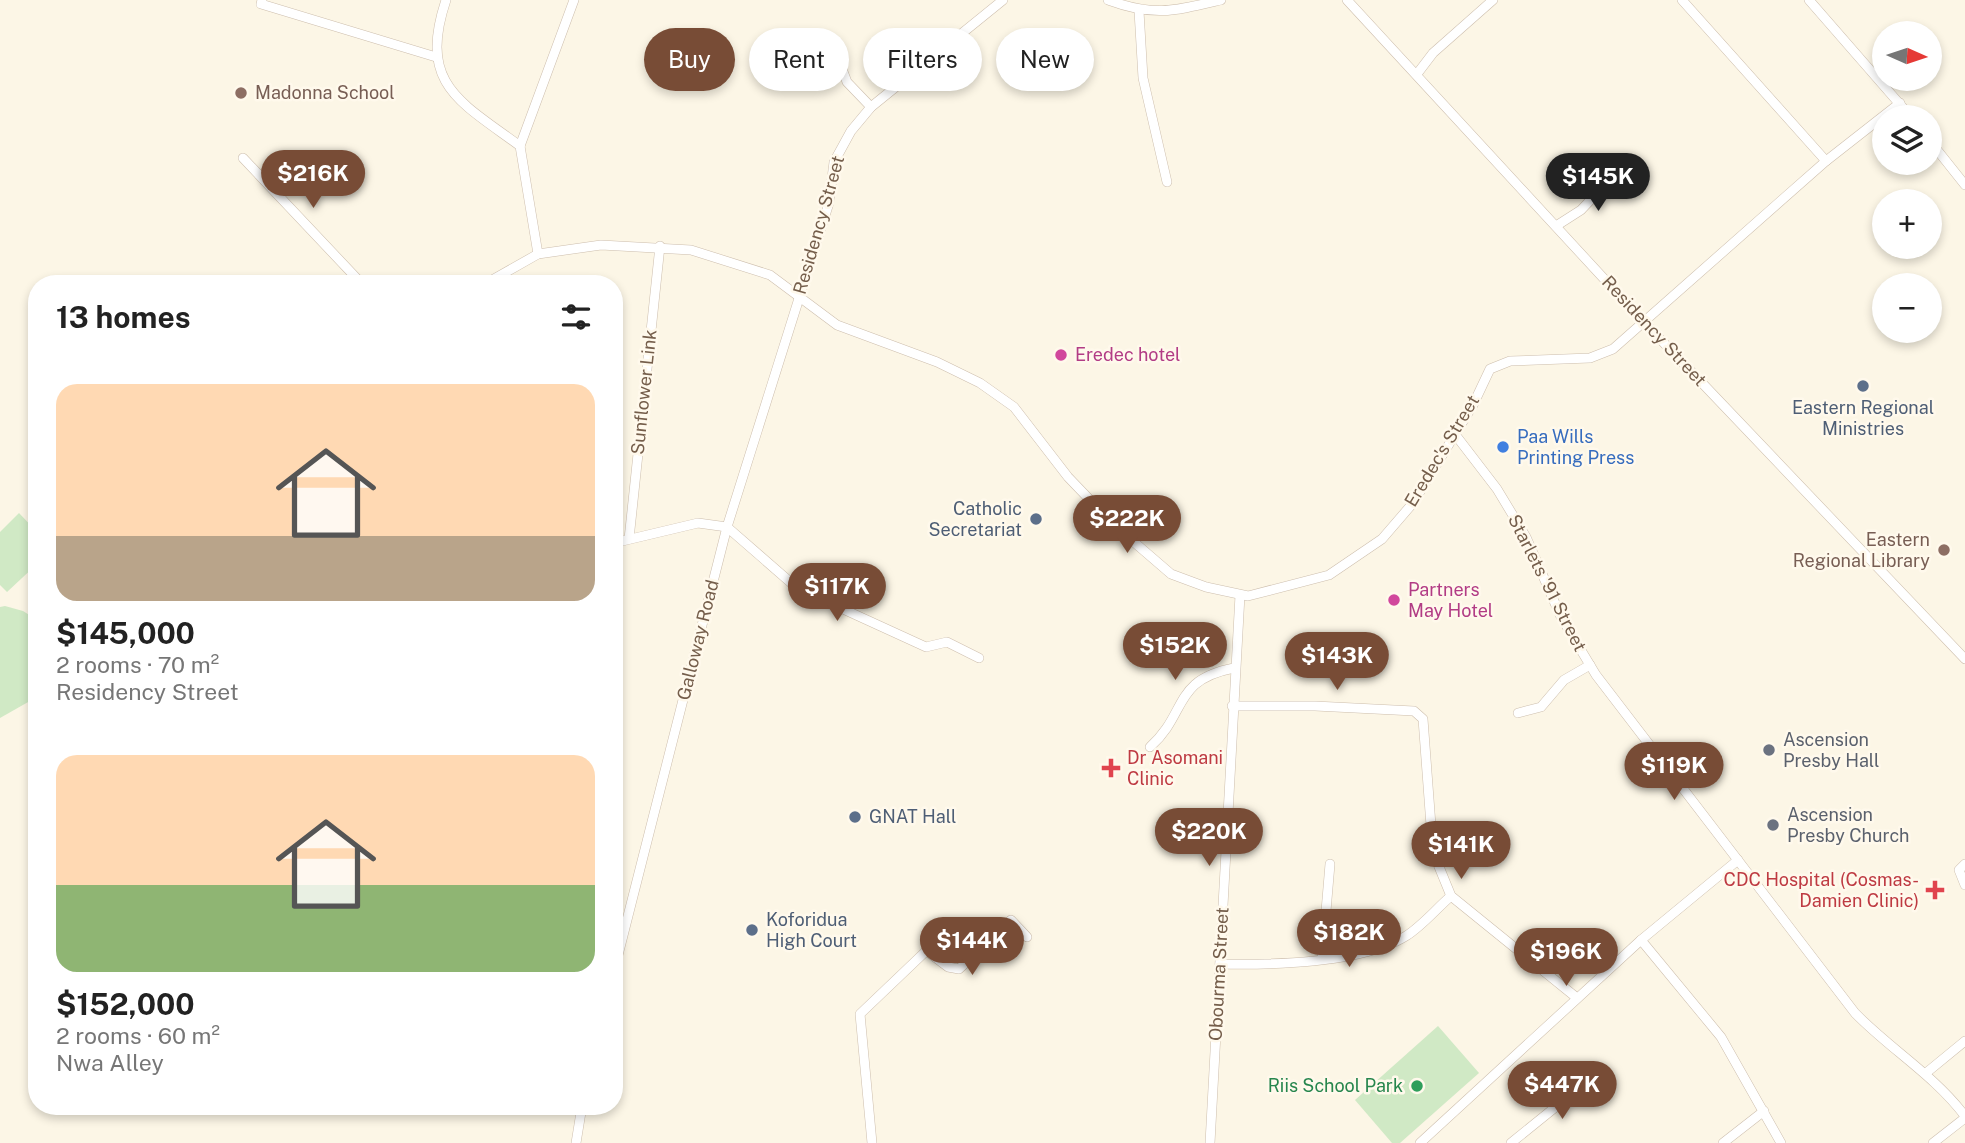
<!DOCTYPE html>
<html lang="en">
<head>
<meta charset="utf-8">
<style>
  body { margin:0; font-family:"Public Sans",sans-serif; background:#f2f2f2; color:#222; height:100vh; display:flex; flex-direction:column; font-size:26px; white-space:nowrap }
  * { box-sizing:border-box; margin:0 }
  p { font-size:23px; color:#767676 }
  .icon { flex:none; width:38px; height:38px; fill:none; stroke:currentColor; stroke-width:2; stroke-linecap:round; stroke-linejoin:round }
  .map { position:relative; flex:1; overflow:hidden }
  .side { position:absolute; left:28px; top:275px; width:595px; height:840px; display:flex; flex-direction:column; background:#fff; border-radius:28px; box-shadow:0 4px 10px #0003 }
  .side>* { flex:none }
  .banner { position:absolute; left:644px; top:28px; width:665px; height:63px; display:flex; gap:14px }
  .needle { width:46px; rotate:93deg }
  .buttons { position:absolute; left:1872px; top:21px; display:grid; gap:14px }
  .buttons a { display:grid; place-items:center; width:70px; height:70px; border-radius:50%; background:#fff; box-shadow:0 4px 10px #0003; font-size:35px }
  .price { position:absolute; translate:-50% -60px; padding:0 16px; border-radius:24px; background:#784c36; color:#fff; font-size:23px; line-height:46px; filter:drop-shadow(0 2px 4px #0008) }
  .price::after { content:''; position:absolute; left:50%; top:42px; width:21px; height:16px; margin-left:-10px; background:inherit; clip-path:polygon(0 0,100% 0,50% 100%) }
  .price.current { background:#222; color:#fff }
  ul { padding:0; list-style:none }
  li { display:grid; align-content:center; gap:14px; height:371px; padding:0 28px }
  li span { display:grid; place-items:center; height:217px; border-radius:21px; color:#555 }
  li>.icon { margin-inline-start:auto }
  span .icon { width:126px; height:126px; fill:#fffc; stroke-width:1 }
  li b { font-size:30px }
  h2 { display:flex; justify-content:space-between; align-items:center; height:84px; padding:0 28px; font-size:30px }
  .tag { padding:0 24px; border-radius:32px; background:#fff; box-shadow:0 4px 10px #0003; font-size:24px; line-height:63px }
  .tag.current { background:#784c36; color:#fff }
  .map>svg:first-child { display:block }
  .grass { fill:#d0e9c5 }
  .lines { fill:none; stroke-linecap:round; stroke-linejoin:round }
  .minor-casing { stroke:#cdbead; stroke-width:10 }
  .minor { stroke:#fff; stroke-width:9 }
  .education-dot { fill:#8d6e63; stroke:#fff9ec; stroke-width:2.5 }
  .hotel-dot { fill:#d1479c; stroke:#fff9ec; stroke-width:2.5 }
  .service-dot { fill:#5c6f8a; stroke:#fff9ec; stroke-width:2.5 }
  .shop-dot { fill:#3f7fe0; stroke:#fff9ec; stroke-width:2.5 }
  .worship-dot { fill:#6b7280; stroke:#fff9ec; stroke-width:2.5 }
  .health-dot { fill:#e0444e; stroke:#fff9ec; stroke-width:2.5 }
  .leisure-dot { fill:#2e9e5b; stroke:#fff9ec; stroke-width:2.5 }
  .labels { text-anchor:middle; stroke-width:5; stroke-linejoin:round; paint-order:stroke }
  .education-label { font-size:18px; fill:#785e54; stroke:#fff9ec; text-anchor:start }
  .street-label { font-size:18px; fill:#755e4b; stroke:#fff9ec }
  .hotel-label { font-size:18px; fill:#b23c85; stroke:#fff9ec; text-anchor:start }
  .service-label { font-size:18px; fill:#4e5e75; stroke:#fff9ec; text-anchor:start }
  .shop-label { font-size:18px; fill:#366cbe; stroke:#fff9ec; text-anchor:start }
  .worship-label { font-size:18px; fill:#5b616d; stroke:#fff9ec; text-anchor:start }
  .health-label { font-size:18px; fill:#be3a42; stroke:#fff9ec; text-anchor:start }
  .leisure-label { font-size:18px; fill:#27864d; stroke:#fff9ec; text-anchor:end }
</style>
</head>
<body>
<div class="map">
<svg width="1965" height="1143" viewBox="0 0 1965 1143">
  <rect width="100%" height="100%" fill="#fcf6e6"/>
  <g class="grass">
    <polygon points="19,513 37,532 37,564 7,592 0,585 0,532"/>
    <polygon points="5,606 23,611 37,620 37,697 0,718 0,607"/>
    <polygon points="1438,1026 1479,1073 1400,1143 1392,1143 1355,1100"/>
  </g>
  <g class="lines">
    <g class="minor-casing">
      <g id="minor">
        <polyline points="262,0 261,4 436,57"/>
        <path d="M446,0C418,84 459,101 520,146"/>
        <path d="M1108,0C1154,17 1174,11 1221,0"/>
        <polyline points="1347,0 1642,320 1965,659"/>
        <polyline points="1682,0 1826,161"/>
        <polyline points="1809,0 1911,117"/>
        <polyline points="1139,11 1143,78 1167,182"/>
        <polyline points="799,63 809,47 825,42 833,45 847,82 871,107"/>
        <polyline points="1417,74 1433,53 1493,0"/>
        <polyline points="1930,141 1965,185"/>
        <polyline points="520,146 574,0"/>
        <polyline points="520,146 538,254"/>
        <polyline points="243,158 362,284"/>
        <polyline points="1556,226 1581,210 1617,172"/>
        <polyline points="485,284 538,254 601,245 691,250 770,275 837,325 937,362 980,383 1014,407 1068,477 1113,524 1171,574 1206,587 1248,596 1329,575 1382,539 1413,503 1473,405 1490,369 1510,361 1590,358 1613,349 1826,161 1900,103"/>
        <path d="M1454,433L1497,489L1526,537L1561,617L1596,675L1855,1013C1890,1049 1934,1075 1965,1116"/>
        <polyline points="629,539 660,246"/>
        <polyline points="614,543 698,523 727,527 797,588 926,647 947,642 979,658"/>
        <polyline points="1232,706 1315,706 1414,711 1423,719 1433,852 1451,896 1577,998"/>
        <polyline points="1518,713 1541,707 1564,680 1590,665"/>
        <path d="M1150,747C1188,713 1172,680 1234,668"/>
        <polyline points="1965,864 1959,870 1965,885"/>
        <polyline points="1641,940 1721,1037 1781,1143"/>
        <polyline points="928,952 948,967 959,969 1011,920 1027,937"/>
        <polyline points="1322,958 1330,864"/>
        <path d="M1220,964C1272,965 1361,964 1406,936C1422,926 1436,909 1451,896"/>
        <polyline points="614,971 727,527 829,203 834,162 851,131 871,107 1003,0"/>
        <polyline points="1926,1073 1965,1041"/>
        <polyline points="576,1143 582,1106"/>
        <polyline points="872,1143 860,1014 946,932"/>
        <polyline points="1210,1143 1240,595"/>
        <polyline points="1420,1143 1641,940 1738,860"/>
        <polyline points="1511,1143 1595,1075"/>
        <polyline points="1723,1143 1764,1111"/>
        <polyline points="1933,1143 1965,1118"/>
      </g>
    </g>
    <use href="#minor" class="minor"/>
  </g>
  <g class="education-dot">
    <circle cx="241" cy="93" r="7"/>
    <circle cx="1944" cy="550" r="7"/>
  </g>
  <g class="hotel-dot">
    <circle cx="1061" cy="355" r="7"/>
    <circle cx="1394" cy="600" r="7"/>
  </g>
  <g class="service-dot">
    <circle cx="1863" cy="386" r="7"/>
    <circle cx="1036" cy="519" r="7"/>
    <circle cx="855" cy="817" r="7"/>
    <circle cx="752" cy="930" r="7"/>
  </g>
  <circle class="shop-dot" cx="1503" cy="447" r="7"/>
  <g class="worship-dot">
    <circle cx="1769" cy="750" r="7"/>
    <circle cx="1773" cy="825" r="7"/>
  </g>
  <g class="health-dot">
    <path d="M1107.5 757.5h7v7h7v7h-7v7h-7v-7h-7v-7h7z"/>
    <path d="M1931.5 879.5h7v7h7v7h-7v7h-7v-7h-7v-7h7z"/>
  </g>
  <circle class="leisure-dot" cx="1417" cy="1086" r="7"/>
  <g class="labels">
    <g class="education-label">
      <text x="255" y="99">Madonna School</text>
      <text x="1930" y="546" text-anchor="end">Eastern<tspan x="1930" dy="21">Regional Library</tspan></text>
    </g>
    <g class="street-label">
      <text transform="translate(819 225) rotate(-74)" y="6">Residency Street</text>
      <text transform="translate(1654 331) rotate(47)" y="6">Residency Street</text>
      <text transform="translate(644 392) rotate(-84)" y="6">Sunflower Link</text>
      <text transform="translate(1442 451) rotate(-59)" y="6">Eredec's Street</text>
      <text transform="translate(1547 583) rotate(63)" y="6">Starlets '91 Street</text>
      <text transform="translate(698 640) rotate(-76)" y="6">Galloway Road</text>
      <text transform="translate(1219 974) rotate(-87)" y="6">Obourma Street</text>
    </g>
    <g class="hotel-label">
      <text x="1075" y="361">Eredec hotel</text>
      <text x="1408" y="596">Partners<tspan x="1408" dy="21">May Hotel</tspan></text>
    </g>
    <g class="service-label">
      <text x="1863" y="414" text-anchor="middle">Eastern Regional<tspan x="1863" dy="21">Ministries</tspan></text>
      <text x="1022" y="515" text-anchor="end">Catholic<tspan x="1022" dy="21">Secretariat</tspan></text>
      <text x="869" y="823">GNAT Hall</text>
      <text x="766" y="926">Koforidua<tspan x="766" dy="21">High Court</tspan></text>
    </g>
    <g class="shop-label">
      <text x="1517" y="443">Paa Wills<tspan x="1517" dy="21">Printing Press</tspan></text>
    </g>
    <g class="worship-label">
      <text x="1783" y="746">Ascension<tspan x="1783" dy="21">Presby Hall</tspan></text>
      <text x="1787" y="821">Ascension<tspan x="1787" dy="21">Presby Church</tspan></text>
    </g>
    <g class="health-label">
      <text x="1127" y="764">Dr Asomani<tspan x="1127" dy="21">Clinic</tspan></text>
      <text x="1919" y="886" text-anchor="end">CDC Hospital (Cosmas-<tspan x="1919" dy="21">Damien Clinic)</tspan></text>
    </g>
    <g class="leisure-label">
      <text x="1403" y="1092">Riis School Park</text>
    </g>
  </g>
</svg>
<div class="buttons">
<a><svg class="needle" viewBox="-14 -14 28 28"><path d="M0-13l5 13h-10z" fill="#e53935"/><path d="M0 13l5-13h-10z" fill="#767676"/></svg></a>
<a><svg class="icon" aria-label="layers" viewBox="0 0 24 24"><path d="M12 4l9 5-9 5-9-5zM3 14l9 5 9-5"/></svg></a>
<a>+</a>
<a>−</a>
</div>
<b class="price" style="left:313px;top:210px">$216K</b>
<b class="price current" style="left:1598px;top:213px">$145K</b>
<b class="price" style="left:1127px;top:555px">$222K</b>
<b class="price" style="left:837px;top:623px">$117K</b>
<b class="price" style="left:1175px;top:682px">$152K</b>
<b class="price" style="left:1337px;top:692px">$143K</b>
<b class="price" style="left:1674px;top:802px">$119K</b>
<b class="price" style="left:1209px;top:868px">$220K</b>
<b class="price" style="left:1461px;top:881px">$141K</b>
<b class="price" style="left:1349px;top:969px">$182K</b>
<b class="price" style="left:972px;top:977px">$144K</b>
<b class="price" style="left:1566px;top:988px">$196K</b>
<b class="price" style="left:1562px;top:1121px">$447K</b>
<div class="banner">
<a class="tag current">Buy</a>
<a class="tag">Rent</a>
<a class="tag">Filters</a>
<a class="tag">New</a>
</div>
<section class="side">
<h2>13 homes<svg class="icon" aria-label="filters" viewBox="0 0 24 24"><path d="M4 7h16M4 17h16"/><circle cx="9" cy="7" r="2"/><circle cx="15" cy="17" r="2"/></svg></h2>
<ul>
<li><span style="background:linear-gradient(#ffd9b3 70%,#b9a48a 0)"><svg class="icon" aria-label="home" viewBox="0 0 24 24"><path d="M3 11l9-7 9 7M6 9v11h12V9"/></svg></span><div><b>$145,000</b><p>2 rooms · 70 m²</p><p>Residency Street</p></div></li>
<li><span style="background:linear-gradient(#ffd9b3 60%,#8fb573 0)"><svg class="icon" aria-label="home" viewBox="0 0 24 24"><path d="M3 11l9-7 9 7M6 9v11h12V9"/></svg></span><div><b>$152,000</b><p>2 rooms · 60 m²</p><p>Nwa Alley</p></div></li>
</ul>
</section>
</div>
</body>
</html>
